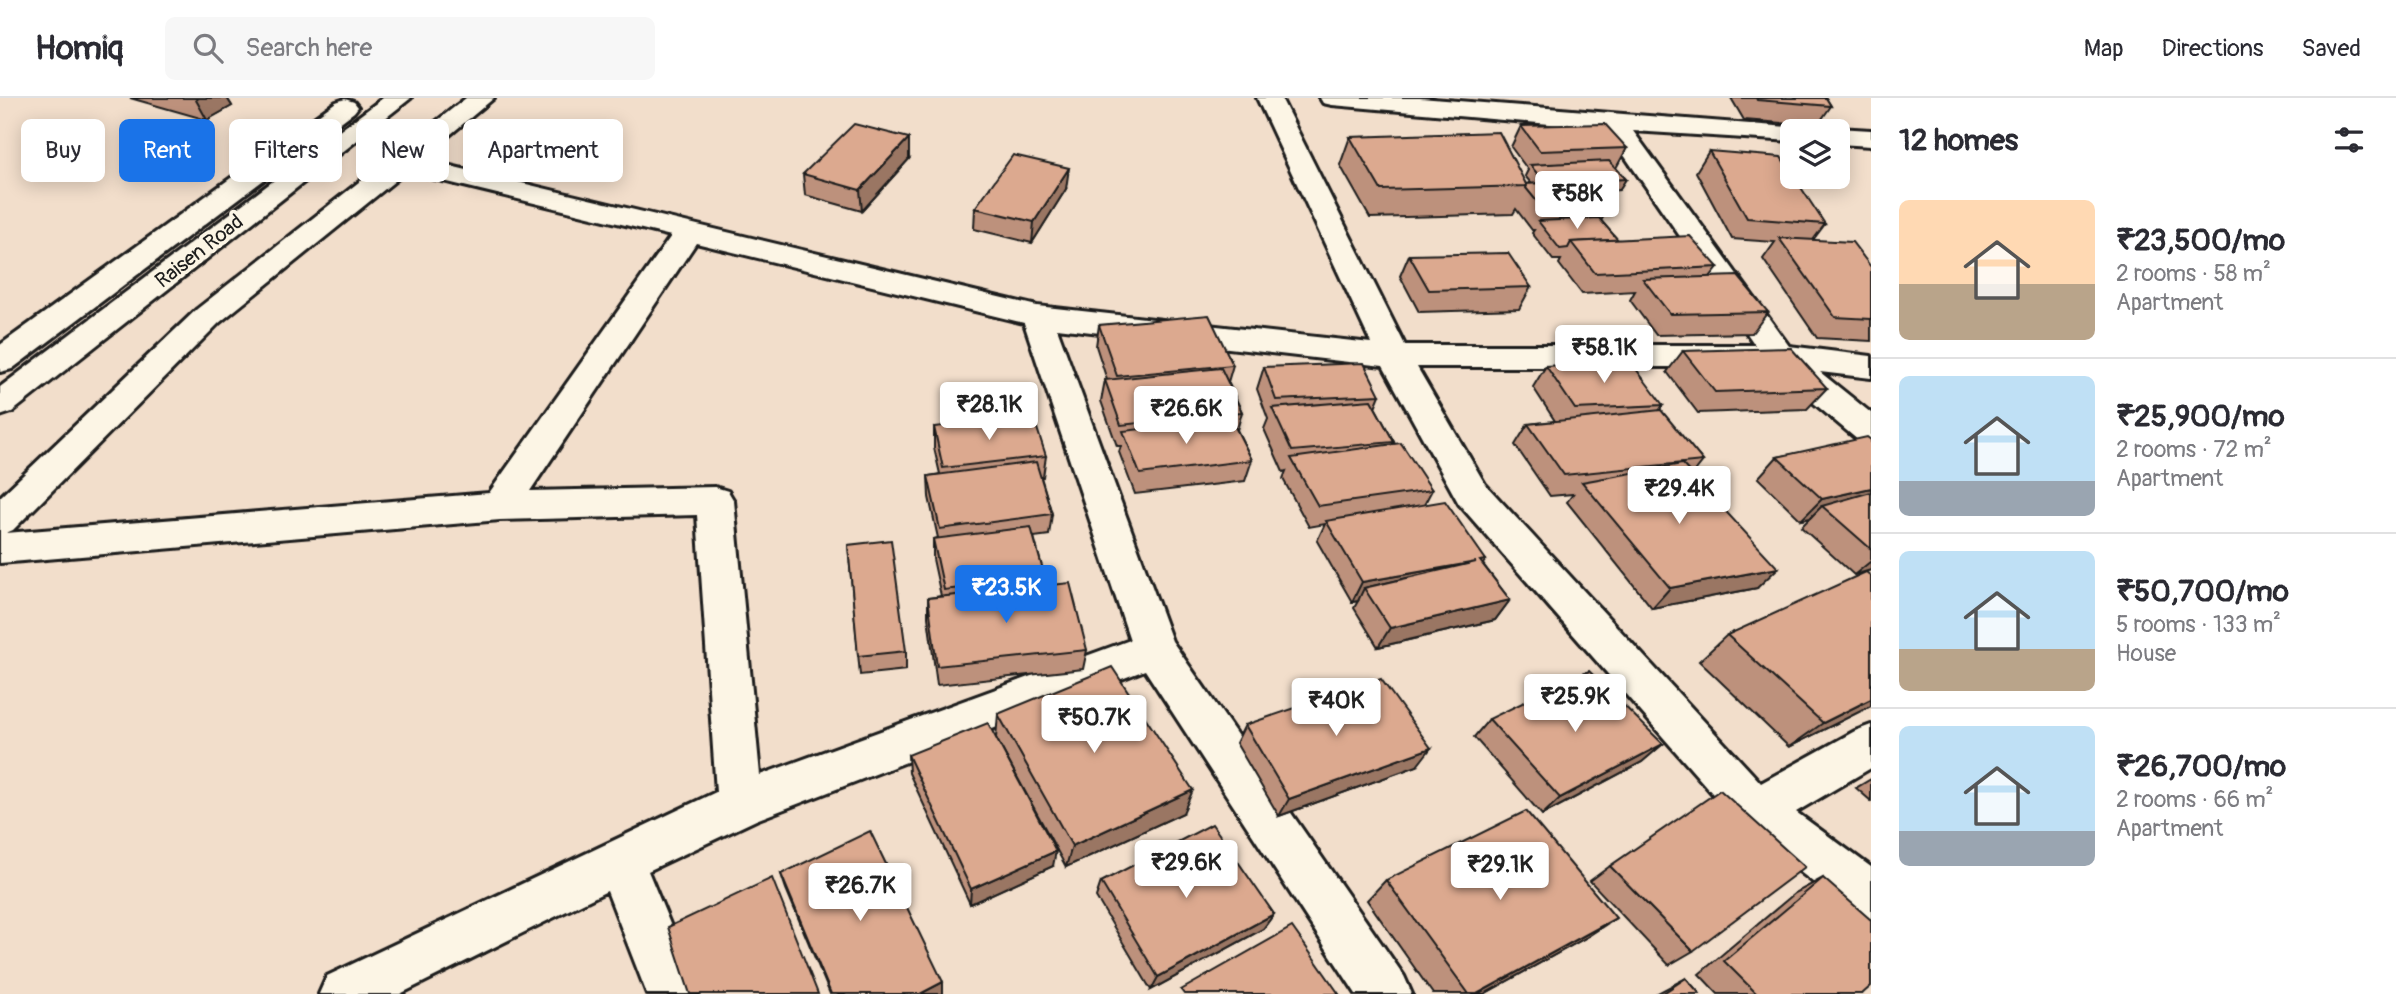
<!DOCTYPE html>
<html lang="en">
<head>
<meta charset="utf-8">
<style>
  body { margin:0; font-family:Pangolin,sans-serif; background:#f7f7f7; color:#2b2b33; height:100vh; display:flex; flex-direction:column; font-size:26px; white-space:nowrap }
  * { box-sizing:border-box; margin:0 }
  p { font-size:23px; color:#7c7c81 }
  .icon { flex:none; width:38px; height:38px; fill:none; stroke:currentColor; stroke-width:2; stroke-linecap:round; stroke-linejoin:round }
  .map { position:relative; flex:1; overflow:hidden }
  .panel { display:flex; flex-direction:column; background:#fff; width:525px }
  .panel>* { flex:none }
  .banner { position:absolute; left:21px; top:21px; width:665px; height:63px; display:flex; gap:14px }
  .buttons { position:absolute; left:1780px; top:21px; display:grid; gap:14px }
  .buttons a { display:grid; place-items:center; width:70px; height:70px; border-radius:10px; background:#fff; box-shadow:0 4px 18px #0003; font-size:35px }
  .price { position:absolute; translate:-50% -60px; padding:0 16px; border-radius:7px; background:#fff; color:#222; font-size:23px; line-height:46px; filter:drop-shadow(0 2px 4px #0008) }
  .price::after { content:''; position:absolute; left:50%; top:42px; width:21px; height:16px; margin-left:-10px; background:inherit; clip-path:polygon(0 0,100% 0,50% 100%) }
  .price.current { background:#1a73e8; color:#fff }
  ul { padding:0; list-style:none }
  li { display:flex; align-items:center; gap:21px; height:175px; padding:0 28px }
  li+li { border-top:2px solid #e1e1e2 }
  li span { display:grid; place-items:center; flex:none; width:196px; height:140px; border-radius:10px; color:#555 }
  li>.icon { margin-inline-start:auto }
  span .icon { width:84px; height:84px; fill:#fffc; stroke-width:1 }
  li b { font-size:30px }
  h2 { display:flex; justify-content:space-between; align-items:center; height:84px; padding:0 28px; font-size:30px }
  .pill { padding:0 24px; border-radius:10px; background:#fff; box-shadow:0 4px 18px #0003; font-size:24px; line-height:63px }
  .pill.current { background:#1a73e8; color:#fff }
  header { display:flex; align-items:center; gap:42px; box-sizing:border-box; height:98px; padding:0 35px; background:#fff; border-bottom:2px solid #e1e1e2 }
  header strong { font-size:33px }
  nav { display:flex; gap:38px; margin-inline-start:auto; font-size:24px }
  .search { width:490px; height:63px; background:#f7f7f7; display:flex; align-items:center; gap:18px; box-sizing:border-box; padding:0 24px; border-radius:10px; color:#7c7c81; font-size:26px }
  main { display:flex; flex:1; min-height:0 }
  .map>svg:first-child { display:block }
  .lines { fill:none; stroke-linecap:round; stroke-linejoin:round }
  .minor-casing { stroke:#1c1c1c; stroke-width:6 }
  .primary-casing { stroke:#1c1c1c; stroke-width:6 }
  .minor { fill:#fcf5e5; fill-rule:evenodd }
  .primary { fill:#fcf5e5; fill-rule:evenodd }
  .wall { fill:#bd917b; stroke:#1c1c1c; stroke-width:2 }
  .shaded-wall { fill:#9a7664; stroke:#1c1c1c; stroke-width:2 }
  .building { fill:#dca98f; stroke:#1c1c1c; stroke-width:2 }
  .labels { text-anchor:middle; stroke-width:7; stroke-linejoin:round; paint-order:stroke }
  .far-street-label { font-size:21px; fill:#1c1c1c; stroke:#fcf5e5 }
</style>
</head>
<body>
<header>
<strong>Homiq</strong>
<div class="search"><svg class="icon" aria-label="search" viewBox="0 0 24 24"><circle cx="10" cy="10" r="6"/><path d="M15 15l6 6"/></svg>Search here</div>
<nav><a>Map</a><a>Directions</a><a>Saved</a></nav>
</header>
<main>
<div class="map">
<svg width="1871" height="896" viewBox="0 0 1871 896">
  <rect width="100%" height="100%" fill="#f2decb"/>
  <filter id="ink" filterUnits="userSpaceOnUse"><feTurbulence type="fractalNoise" baseFrequency=".0143" numOctaves="2"/><feDisplacementMap in="SourceGraphic" scale="14" xChannelSelector="R" yChannelSelector="G"/><feConvolveMatrix kernelMatrix="1 2 1 2 8 2 1 2 1" color-interpolation-filters="sRGB"/></filter>
  <g filter="url(#ink)">
    <g class="lines">
      <g class="minor-casing">
        <g id="minor">
          <path d="M466,0H494L421,61L1037,208L1371,245L1257,0H1281L1405,247H1755L1606,31L1332,7L1323,5L1320,0H1420L1801,30L1804,33H1792V43L1633,33L1789,248L1871,258V280L1820,274L1871,315V346L1859,343L1771,269H1417L1485,386L1761,685L1855,633L1871,627V670L1796,714L1871,769V823L1854,816L1740,727L1459,406L1383,268L1057,230L1172,543L1404,878L1412,896H1356L1145,572L756,722L648,773L699,896H647L607,793L400,896H319L327,878L716,694L697,417L500,422L0,465V399L197,211ZM406,74L671,138L489,395L6,435L13,432L219,225ZM696,145L1024,225L1130,542L760,677L734,403L728,393L715,389L530,393Z"/>
          <polygon points="1838,30 1871,32 1871,48 1838,46 1838,33 1828,33"/>
        </g>
      </g>
      <g class="primary-casing">
        <g id="primary">
          <polygon points="383,0 411,0 12,314 0,318 0,289"/>
          <polygon points="345,1 354,4 358,9 354,14 12,271 0,274 0,247 336,4"/>
        </g>
      </g>
      <use href="#minor" class="minor"/>
      <use href="#primary" class="primary"/>
    </g>
    <g class="wall">
      <polygon points="130,0 227,0 232,8 207,22"/>
      <polygon points="1731,0 1826,0 1831,8 1817,28 1744,22"/>
      <polygon points="1521,28 1627,50 1616,70 1626,81 1619,92 1598,94 1610,107 1601,123 1618,142 1718,169 1710,179 1768,214 1752,235 1656,237 1630,202 1635,193 1582,196 1559,166 1561,162 1553,162 1532,135 1534,132 1532,132 1516,111 1513,116 1370,120 1340,67 1350,39 1526,86 1531,85 1525,78 1528,72 1511,49"/>
      <polygon points="1709,53 1825,126 1813,142 1871,169 1871,243 1817,240 1763,161 1775,144 1732,141 1696,74"/>
      <polygon points="909,61 862,113 805,97 803,76"/>
      <polygon points="1066,91 1032,145 974,131 975,110"/>
      <polygon points="1409,157 1531,189 1519,211 1419,214 1400,178"/>
      <polygon points="1099,227 1233,267 1228,284 1242,314 1237,332 1252,362 1245,383 1135,396 1119,354 1121,348 1117,348 1101,303 1105,282 1107,282 1096,248"/>
      <polygon points="1683,253 1827,290 1807,311 1698,315 1667,274"/>
      <polygon points="1546,268 1663,307 1659,313 1703,363 1692,377 1757,490 1652,510 1567,404 1573,396 1550,398 1515,347 1528,326 1555,323 1533,289"/>
      <polygon points="1264,269 1380,297 1375,309 1394,344 1393,346 1432,392 1424,407 1486,462 1483,466 1510,502 1495,522 1378,549 1354,510 1358,503 1352,504 1317,443 1325,426 1309,429 1283,381 1286,373 1283,374 1264,331 1268,321 1257,291"/>
      <polygon points="934,329 1046,358 1043,379 1041,379 1052,416 1049,437 1034,439 1045,480 1044,487 1087,552 1083,571 937,587 928,519 928,500 941,498 933,461 933,441 938,440 929,399 928,378 940,376 934,350"/>
      <polygon points="1871,342 1871,472 1854,477 1801,429 1810,420 1801,422 1758,380 1777,359"/>
      <polygon points="848,447 906,553 906,572 860,577"/>
      <polygon points="1871,478 1871,608 1789,649 1699,563 1727,537"/>
      <polygon points="998,616 1183,715 1066,769 996,640"/>
      <polygon points="1489,621 1663,646 1642,664 1542,717 1474,639"/>
      <polygon points="1245,627 1417,668 1279,718 1236,645"/>
      <polygon points="908,657 1053,768 970,806 909,675"/>
      <polygon points="1871,681 1871,703 1856,690"/>
      <polygon points="1610,768 1693,853 1669,867 1590,783"/>
      <polygon points="781,776 943,884 943,896 830,896 786,791"/>
      <polygon points="1823,780 1862,896 1718,896 1699,876 1795,795"/>
      <polygon points="1386,782 1587,839 1484,896 1433,896 1367,802"/>
      <polygon points="1101,784 1274,816 1263,831 1151,892 1096,799"/>
      <polygon points="1686,880 1700,896 1656,896"/>
    </g>
    <g class="shaded-wall">
      <polygon points="199,0 227,0 232,8 207,22 196,2"/>
      <polygon points="909,40 909,61 862,113 860,92"/>
      <polygon points="1069,70 1066,91 1032,145 1034,124"/>
      <polygon points="1871,390 1871,406 1822,408 1810,420 1801,422 1822,401"/>
      <polygon points="1871,463 1871,472 1854,477"/>
      <polygon points="1476,464 1364,490 1358,503 1352,504 1362,484"/>
      <polygon points="1778,470 1757,490 1652,510 1670,490"/>
      <polygon points="1510,502 1495,522 1378,549 1390,530"/>
      <polygon points="1871,601 1871,608 1789,649 1823,625"/>
      <polygon points="1663,646 1642,664 1542,717 1560,700"/>
      <polygon points="1431,650 1417,668 1279,718 1289,701"/>
      <polygon points="1193,692 1183,715 1066,769 1072,748"/>
      <polygon points="1056,753 1053,768 970,806 971,791"/>
      <polygon points="1274,816 1263,831 1151,892 1158,879"/>
      <polygon points="1616,820 1587,839 1484,896 1477,896"/>
      <polygon points="943,884 943,896 920,896"/>
    </g>
    <g class="building">
      <polygon points="1756,0 1826,0 1831,8 1757,2"/>
      <polygon points="854,26 909,40 860,92 803,76"/>
      <polygon points="1605,26 1627,50 1540,53 1521,28"/>
      <polygon points="1499,34 1527,88 1381,92 1350,39"/>
      <polygon points="1709,53 1781,59 1792,76 1792,79 1794,79 1825,126 1747,120"/>
      <polygon points="1013,57 1069,70 1034,124 975,110"/>
      <polygon points="1609,63 1626,81 1545,85 1530,67"/>
      <polygon points="1588,82 1610,107 1543,111 1526,90 1527,88 1526,86"/>
      <polygon points="1599,120 1618,142 1571,144 1568,150 1560,151 1538,123"/>
      <polygon points="1690,138 1718,169 1595,175 1571,144"/>
      <polygon points="1779,140 1852,144 1871,169 1871,221 1835,219"/>
      <polygon points="1508,155 1531,189 1429,192 1409,157"/>
      <polygon points="1738,178 1768,214 1670,216 1643,181"/>
      <polygon points="1209,217 1233,267 1117,278 1099,227"/>
      <polygon points="1791,250 1827,290 1715,294 1683,253"/>
      <polygon points="1630,263 1663,307 1575,311 1546,268"/>
      <polygon points="1364,265 1380,297 1276,302 1264,269"/>
      <polygon points="1221,270 1242,314 1121,327 1105,282"/>
      <polygon points="1371,302 1394,344 1292,353 1272,310"/>
      <polygon points="1661,312 1703,363 1564,377 1528,326"/>
      <polygon points="1033,318 1046,358 943,370 934,329"/>
      <polygon points="1231,321 1252,362 1140,376 1123,333"/>
      <polygon points="1867,339 1871,342 1871,390 1822,401 1777,359"/>
      <polygon points="1401,345 1432,392 1318,408 1291,360"/>
      <polygon points="1036,364 1052,416 940,431 928,378"/>
      <polygon points="1682,366 1778,470 1670,490 1582,384"/>
      <polygon points="1871,394 1871,451 1822,408"/>
      <polygon points="1445,403 1486,462 1480,463 1510,502 1390,530 1364,490 1476,464 1362,484 1326,423"/>
      <polygon points="1031,429 1045,480 944,492 933,441"/>
      <polygon points="891,442 906,553 858,558 848,447"/>
      <polygon points="1866,474 1871,478 1871,601 1823,625 1727,537"/>
      <polygon points="1070,485 1087,552 937,568 928,500"/>
      <polygon points="1112,569 1193,692 1072,748 998,616"/>
      <polygon points="1589,573 1663,646 1560,700 1489,621"/>
      <polygon points="1381,581 1431,650 1289,701 1245,627"/>
      <polygon points="988,625 1056,753 971,791 908,657"/>
      <polygon points="1720,692 1805,769 1693,853 1610,768"/>
      <polygon points="1526,713 1616,820 1477,896 1469,896 1386,782"/>
      <polygon points="1212,726 1274,816 1158,879 1101,784"/>
      <polygon points="870,733 943,884 920,896 831,896 781,776"/>
      <polygon points="772,780 818,896 690,896 668,829"/>
      <polygon points="1823,780 1871,822 1871,888 1862,896 1757,896 1724,863"/>
      <polygon points="1292,829 1339,896 1184,896 1181,892"/>
      <polygon points="1686,880 1700,896 1662,896"/>
    </g>
  </g>
  <g class="labels">
    <g class="far-street-label">
      <text transform="translate(199 153) rotate(-38)" y="7">Raisen Road</text>
    </g>
  </g>
</svg>
<div class="buttons">
<a><svg class="icon" aria-label="layers" viewBox="0 0 24 24"><path d="M12 4l9 5-9 5-9-5zM3 14l9 5 9-5"/></svg></a>
</div>
<b class="price" style="left:1577px;top:133px">₹58K</b>
<b class="price" style="left:1604px;top:287px">₹58.1K</b>
<b class="price" style="left:989px;top:344px">₹28.1K</b>
<b class="price" style="left:1186px;top:348px">₹26.6K</b>
<b class="price" style="left:1679px;top:428px">₹29.4K</b>
<b class="price current" style="left:1006px;top:527px">₹23.5K</b>
<b class="price" style="left:1575px;top:636px">₹25.9K</b>
<b class="price" style="left:1336px;top:640px">₹40K</b>
<b class="price" style="left:1094px;top:657px">₹50.7K</b>
<b class="price" style="left:1186px;top:802px">₹29.6K</b>
<b class="price" style="left:1500px;top:804px">₹29.1K</b>
<b class="price" style="left:860px;top:825px">₹26.7K</b>
<div class="banner">
<a class="pill">Buy</a>
<a class="pill current">Rent</a>
<a class="pill">Filters</a>
<a class="pill">New</a>
<a class="pill">Apartment</a>
</div>
</div>
<section class="panel">
<h2>12 homes<svg class="icon" aria-label="filters" viewBox="0 0 24 24"><path d="M4 7h16M4 17h16"/><circle cx="9" cy="7" r="2"/><circle cx="15" cy="17" r="2"/></svg></h2>
<ul>
<li><span style="background:linear-gradient(#ffd9b3 60%,#b9a48a 0)"><svg class="icon" aria-label="home" viewBox="0 0 24 24"><path d="M3 11l9-7 9 7M6 9v11h12V9"/></svg></span><div><b>₹23,500/mo</b><p>2 rooms · 58 m²</p><p>Apartment</p></div></li>
<li><span style="background:linear-gradient(#bfe0f5 75%,#9aa5b1 0)"><svg class="icon" aria-label="home" viewBox="0 0 24 24"><path d="M3 11l9-7 9 7M6 9v11h12V9"/></svg></span><div><b>₹25,900/mo</b><p>2 rooms · 72 m²</p><p>Apartment</p></div></li>
<li><span style="background:linear-gradient(#bfe0f5 70%,#b9a48a 0)"><svg class="icon" aria-label="home" viewBox="0 0 24 24"><path d="M3 11l9-7 9 7M6 9v11h12V9"/></svg></span><div><b>₹50,700/mo</b><p>5 rooms · 133 m²</p><p>House</p></div></li>
<li><span style="background:linear-gradient(#bfe0f5 75%,#9aa5b1 0)"><svg class="icon" aria-label="home" viewBox="0 0 24 24"><path d="M3 11l9-7 9 7M6 9v11h12V9"/></svg></span><div><b>₹26,700/mo</b><p>2 rooms · 66 m²</p><p>Apartment</p></div></li>
</ul>
</section>
</main>
</body>
</html>
